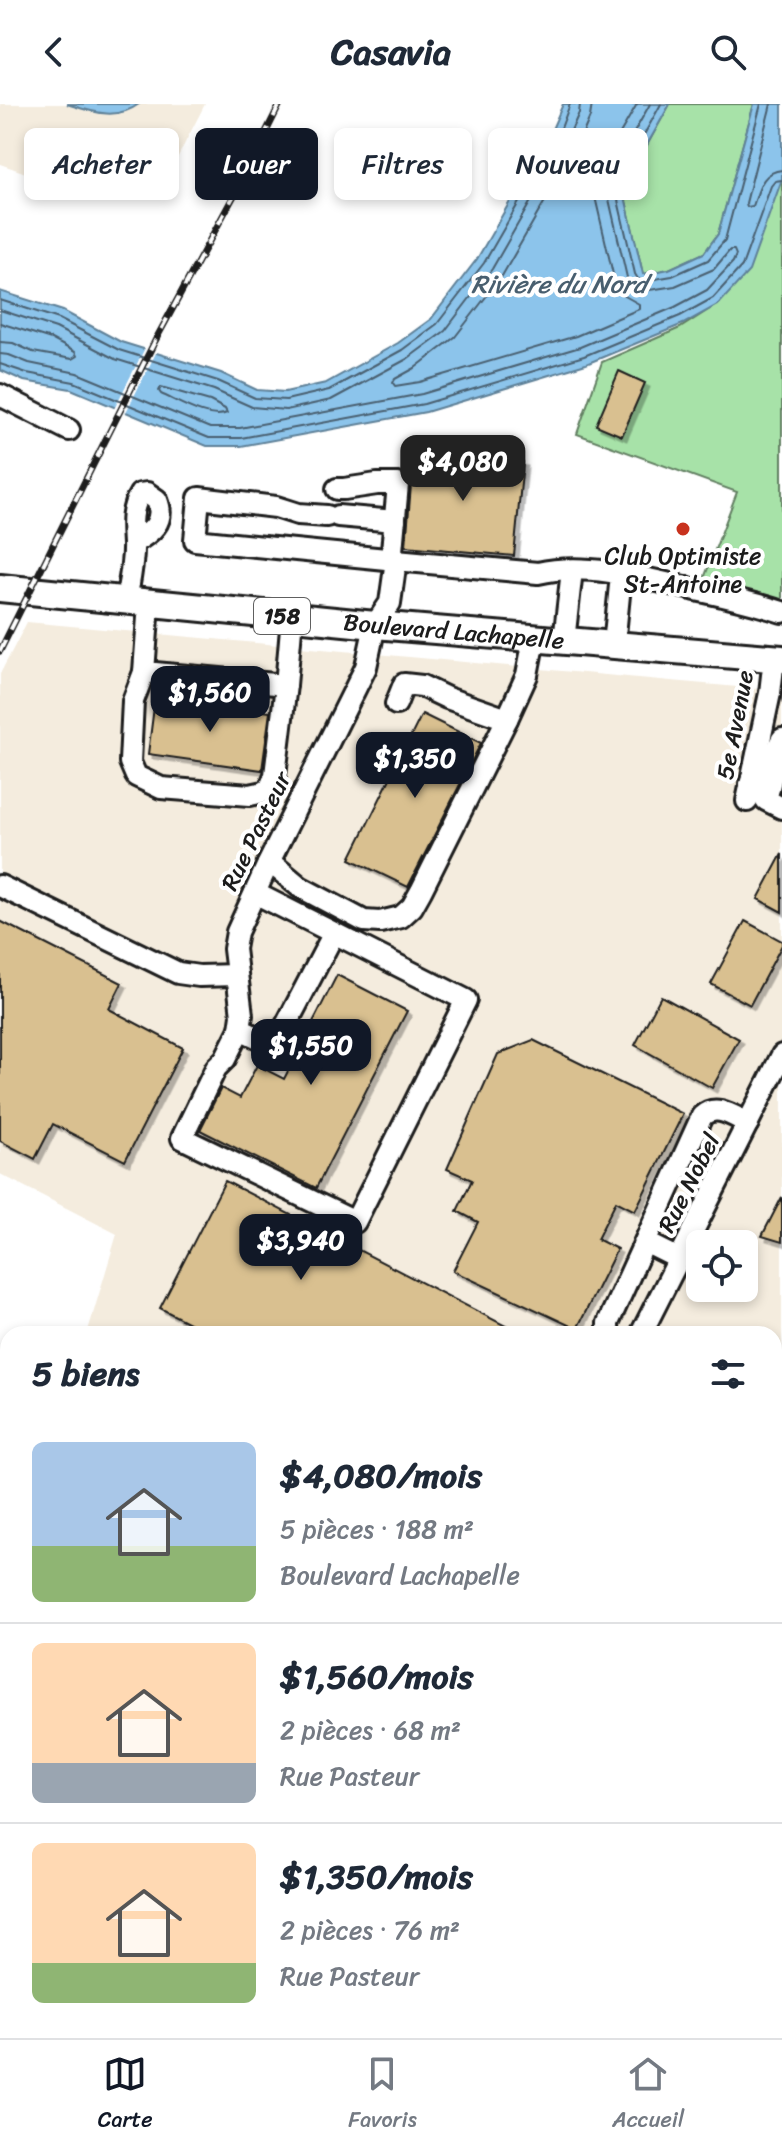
<!DOCTYPE html>
<html lang="fr">
<head>
<meta charset="utf-8">
<style>
  body { margin:0; font-family:Sriracha,sans-serif; background:#f6f6f7; color:#1f2937; height:100vh; display:flex; flex-direction:column; font-size:30px; white-space:nowrap }
  * { box-sizing:border-box; margin:0 }
  p { font-size:26px; color:#747a83 }
  .icon { flex:none; width:44px; height:44px; fill:none; stroke:currentColor; stroke-width:2; stroke-linecap:round; stroke-linejoin:round }
  .map { position:relative; flex:1; overflow:hidden }
  .side { position:absolute; left:0px; top:1222px; width:782px; height:712px; display:flex; flex-direction:column; background:#fff; border-radius:24px 24px 0 0; box-shadow:0 4px 12px #0003 }
  .side>* { flex:none }
  .banner { position:absolute; left:24px; top:24px; width:734px; height:72px; display:flex; gap:16px }
  .controls { position:absolute; left:686px; top:1126px; display:grid; gap:16px }
  .controls a { display:grid; place-items:center; width:72px; height:72px; border-radius:12px; background:#fff; box-shadow:0 4px 12px #0003; font-size:40px }
  .price { position:absolute; translate:-50% -68px; padding:0 18px; border-radius:16px; background:#111827; color:#fff; font-size:26px; line-height:52px; filter:drop-shadow(0 2px 4px #0008) }
  .price::after { content:''; position:absolute; left:50%; top:48px; width:24px; height:18px; margin-left:-12px; background:inherit; clip-path:polygon(0 0,100% 0,50% 100%) }
  .price.selected { background:#222; color:#fff }
  ul { padding:0; list-style:none }
  li { display:flex; align-items:center; gap:24px; height:200px; padding:0 32px }
  li+li { border-top:2px solid #e0e1e3 }
  li span { display:grid; place-items:center; flex:none; width:224px; height:160px; border-radius:12px; color:#555 }
  li>.icon { margin-inline-start:auto }
  span .icon { width:96px; height:96px; fill:#fffc; stroke-width:1 }
  li b { font-size:34px }
  h2 { display:flex; justify-content:space-between; align-items:center; height:96px; padding:0 32px; font-size:34px }
  .tag { padding:0 28px; border-radius:12px; background:#fff; box-shadow:0 4px 12px #0003; font-size:28px; line-height:72px }
  .tag.selected { background:#111827; color:#fff }
  header { display:flex; justify-content:space-between; align-items:center; height:104px; padding:0 32px; background:#fff; font-size:36px; font-weight:700 }
  .menu { display:flex; justify-content:space-around; align-items:center; height:112px; border-top:2px solid #e0e1e3; background:#fff; font-size:22px; color:#747a83 }
  .menu a { display:grid; justify-items:center; gap:4px }
  .menu .selected { color:#111827 }
  .map>svg:first-child { display:block }
  .built { fill:#f4ecde; fill-rule:evenodd }
  .green { fill:#a7e2a8; stroke:#627f62; stroke-width:2 }
  .water { fill:#8cc4eb; stroke:#5f8198; stroke-width:2 }
  .pier { fill:#fff }
  .lines { fill:none; stroke-linecap:round; stroke-linejoin:round }
  .shore { stroke:#495f6f; stroke-width:2 }
  .river { stroke:#8cc4eb; stroke-width:26 }
  .building { fill:#d9c090; stroke:#1c1c1c; stroke-width:2; filter:url(#shadow) }
  .minor-casing { stroke:#1c1c1c; stroke-width:26 }
  .major-casing { stroke:#1c1c1c; stroke-width:32 }
  .path { stroke:#1c1c1c; stroke-width:3; stroke-dasharray:8 6; stroke-linecap:butt }
  .minor { stroke:#fff; stroke-width:20 }
  .major { stroke:#fff; stroke-width:26 }
  .rail-casing { stroke:#1c1c1c; stroke-width:7 }
  .rail { stroke:#fff; stroke-width:4; stroke-dasharray:12; stroke-linecap:butt }
  .poi-dot { fill:#c8321e; stroke:#fff; stroke-width:3 }
  .labels { text-anchor:middle; stroke-width:8; stroke-linejoin:round; paint-order:stroke }
  .shield { fill:#fff; stroke:#606060; stroke-width:2 }
  .shield-label { font-size:22px; font-weight:bold; fill:#1c1c1c }
  .poi-label { font-size:24px; fill:#1c1c1c; stroke:#fff }
  .street-label { font-size:24px; fill:#1c1c1c; stroke:#fff }
  .water-label { font-size:26px; font-style:italic; fill:#495f6f; stroke:#fff }
</style>
</head>
<body>
<header><svg class="icon" aria-label="back" viewBox="0 0 24 24"><path d="M15 5l-7 7 7 7"/></svg>Casavia<svg class="icon" aria-label="search" viewBox="0 0 24 24"><circle cx="10" cy="10" r="6"/><path d="M15 15l6 6"/></svg></header>
<div class="map">
<svg width="782" height="1934" viewBox="0 0 782 1934">
  <defs>
    <filter id="shadow"><feDropShadow dx="4.5" dy="4.5" stdDeviation="0" flood-color="#0004"/></filter>
  </defs>
  <rect width="100%" height="100%" fill="#fff"/>
  <filter id="ink" filterUnits="userSpaceOnUse"><feTurbulence type="fractalNoise" baseFrequency=".0125" numOctaves="2"/><feDisplacementMap in="SourceGraphic" scale="16" xChannelSelector="R" yChannelSelector="G"/><feConvolveMatrix kernelMatrix="1 2 1 2 8 2 1 2 1" color-interpolation-filters="sRGB"/></filter>
  <g filter="url(#ink)">
    <g class="built">
      <polygon points="0,0 205,0 165,78 101,95 0,60"/>
      <path d="M27,518L782,587V1374L774,1371V1230H87L117,1130L0,1070V570ZM700,1140H744V1184H700Z"/>
      <polygon points="0,1580 8,1583 8,1703 0,1696"/>
      <polygon points="782,1705 782,1934 444,1934 427,1926 774,1926 774,1723"/>
    </g>
    <g class="green">
      <polygon points="670,0 754,0 718,130 704,149 669,165 643,170 623,84"/>
      <polygon points="782,70 782,497 700,485 737,388 577,330 602,258 680,224 716,201"/>
      <polygon points="774,1371 782,1374 782,1661 774,1663"/>
    </g>
    <g class="water">
      <path d="M67,0H139C116,17 93,8 67,0Z"/>
      <polygon points="563,0 670,0 623,84 643,170 669,165 704,149 718,130 754,0 782,0 782,75 749,167 719,200 683,220 586,260 426,308 241,342 207,342 71,285 24,277 0,266 0,187 63,207 121,238 221,269 257,286 285,288 326,279 398,239 431,215 477,155 553,23"/>
    </g>
    <polygon class="pier" points="146,242 158,245 124,312 113,307"/>
    <g class="lines">
      <g class="shore">
        <polyline points="592,0 590,13 580,36 502,172 455,233 415,264 395,275 393,279 395,282 420,278 576,232 639,205 639,200 623,191 615,179 593,84 597,69 637,0"/>
        <polyline points="661,0 615,83 635,170 638,175 644,177 672,172 708,156 725,136 761,0"/>
        <path d="M771,0L746,99L747,103L753,102C759,86 761,68 782,66"/>
        <polyline points="0,196 59,215 119,246 218,277 255,294 286,296 329,286 402,246 437,220 484,159 560,27 570,0"/>
        <polyline points="0,206 56,224 115,255 214,286 252,303 286,306 331,296 407,255 445,227 492,165 569,31 579,9 580,0"/>
        <polyline points="0,219 51,235 75,248 77,252 72,255 33,248 13,239 0,238"/>
        <polyline points="0,250 9,251 29,259 77,269 210,324 240,324 422,290 580,243 675,203 707,186 733,158 736,151 734,146 730,146 714,165 675,182 643,187 634,185 628,178 606,82 608,75 650,0"/>
        <polyline points="0,260 27,269 74,278 209,334 241,334 424,300 584,252 680,212 713,194 742,162 771,82 775,77 782,76"/>
        <path d="M161,283L210,297L225,305L227,309C210,317 179,298 161,290L159,287Z"/>
      </g>
      <g class="river">
        <polyline points="774,1530 782,1530"/>
        <polyline points="0,1535 8,1532"/>
      </g>
    </g>
    <g class="building">
      <polygon points="619,267 645,279 622,332 596,321"/>
      <polygon points="406,348 523,358 514,452 406,442 411,381 409,374 404,369"/>
      <polygon points="181,595 270,608 262,666 148,650 154,603 163,605"/>
      <polygon points="422,610 481,639 408,783 350,755"/>
      <polygon points="782,750 782,808 758,795"/>
      <polygon points="0,817 122,879 109,905 183,944 125,1057 53,1020 35,1055 0,1037"/>
      <polygon points="745,817 782,837 782,841 750,901 711,880"/>
      <polygon points="337,871 407,907 316,1084 200,1026 221,984 240,994 257,961 284,975"/>
      <polygon points="661,892 739,935 712,984 635,941"/>
      <polygon points="533,936 683,1010 635,1107 616,1097 597,1135 617,1145 577,1225 453,1167 478,1118 457,1107 472,1076 447,1065 498,950"/>
      <polygon points="225,1077 521,1230 210,1230 160,1204"/>
      <polygon points="782,1093 782,1138 762,1132"/>
    </g>
    <g class="lines">
      <g class="minor-casing">
        <g id="minor">
          <polyline points="0,291 69,326"/>
          <polyline points="327,412 298,410 276,403 199,394 195,436 396,456 392,447 398,380 377,380 344,385 337,385"/>
          <polyline points="338,412 395,417"/>
          <path d="M126,497C129,479 134,458 133,440C132,422 130,406 140,390L147,389L157,396C166,418 151,429 133,439"/>
          <polyline points="149,499 144,568 286,581 292,513"/>
          <polyline points="564,537 572,466"/>
          <polyline points="614,541 621,471"/>
          <polyline points="144,568 133,597 130,658 136,672 161,684 250,691 264,688 270,684 275,671 286,581"/>
          <polyline points="396,600 404,580 422,582 447,594 507,615 527,571 534,535"/>
          <polyline points="750,680 769,684 778,643 782,635"/>
          <polyline points="769,684 766,696 782,704"/>
          <polyline points="747,697 770,589 774,554"/>
          <polyline points="268,760 276,763 300,783 364,817 380,818 401,813 412,803 421,787 507,615"/>
          <polyline points="0,782 178,869 199,872 237,871"/>
          <polyline points="255,789 466,896 355,1118 182,1034 216,964 225,955 240,925 275,942 334,829"/>
          <path d="M240,925L242,911L234,845L237,828L268,760L366,563L375,521L390,499L396,456L538,469C586,458 645,474 692,485C722,492 752,498 782,508"/>
          <polyline points="645,1138 679,1155"/>
          <path d="M610,1230L608,1225V1219L702,1012C716,999 733,1012 748,1019"/>
          <polyline points="641,1230 782,951"/>
        </g>
      </g>
      <g class="major-casing">
        <g id="major">
          <path id="s1" d="M0,484L375,521L782,555"/>
        </g>
      </g>
      <g class="path">
        <polyline points="774,1444 782,1445"/>
        <polyline points="774,1511 782,1511"/>
      </g>
      <use href="#minor" class="minor"/>
      <use href="#major" class="major"/>
      <g class="rail-casing">
        <g id="rail">
          <polyline points="0,547 155,237 238,84 280,0"/>
          <polyline points="0,1729 8,1735"/>
          <polyline points="391,1926 408,1934"/>
        </g>
      </g>
      <use href="#rail" class="rail"/>
    </g>
  </g>
  <circle class="poi-dot" cx="683" cy="425" r="8"/>
  <g class="labels">
    <rect class="shield" x="254" y="494" width="56" height="36" rx="6"/>
    <g class="shield-label">
      <text x="282" y="520">158</text>
    </g>
    <g class="poi-label">
      <text x="683" y="460">Club Optimiste<tspan x="683" dy="28">St-Antoine</tspan></text>
    </g>
    <g class="street-label">
      <text dy="8" stroke="none"><textPath href="#s1" startOffset="456">Boulevard Lachapelle</textPath></text>
      <text transform="translate(735 621) rotate(-79)" y="8">5e Avenue</text>
      <text transform="translate(256 727) rotate(-64)" y="8">Rue Pasteur</text>
      <text transform="translate(689 1079) rotate(-63)" y="8">Rue Nobel</text>
    </g>
    <g class="water-label">
      <text x="559" y="189">Rivière du Nord</text>
    </g>
  </g>
</svg>
<div class="controls">
<a><svg class="icon" aria-label="locate" viewBox="0 0 24 24"><circle cx="12" cy="12" r="6"/><path d="M12 2v4M12 18v4M2 12h4M18 12h4"/></svg></a>
</div>
<b class="price selected" style="left:463px;top:399px">$4,080</b>
<b class="price" style="left:210px;top:630px">$1,560</b>
<b class="price" style="left:415px;top:696px">$1,350</b>
<b class="price" style="left:311px;top:983px">$1,550</b>
<b class="price" style="left:301px;top:1178px">$3,940</b>
<div class="banner">
<a class="tag">Acheter</a>
<a class="tag selected">Louer</a>
<a class="tag">Filtres</a>
<a class="tag">Nouveau</a>
</div>
<section class="side">
<h2>5 biens<svg class="icon" aria-label="filters" viewBox="0 0 24 24"><path d="M4 7h16M4 17h16"/><circle cx="9" cy="7" r="2"/><circle cx="15" cy="17" r="2"/></svg></h2>
<ul>
<li><span style="background:linear-gradient(#a9c7e8 65%,#8fb573 0)"><svg class="icon" aria-label="home" viewBox="0 0 24 24"><path d="M3 11l9-7 9 7M6 9v11h12V9"/></svg></span><div><b>$4,080/mois</b><p>5 pièces · 188 m²</p><p>Boulevard Lachapelle</p></div></li>
<li><span style="background:linear-gradient(#ffd9b3 75%,#9aa5b1 0)"><svg class="icon" aria-label="home" viewBox="0 0 24 24"><path d="M3 11l9-7 9 7M6 9v11h12V9"/></svg></span><div><b>$1,560/mois</b><p>2 pièces · 68 m²</p><p>Rue Pasteur</p></div></li>
<li><span style="background:linear-gradient(#ffd9b3 75%,#8fb573 0)"><svg class="icon" aria-label="home" viewBox="0 0 24 24"><path d="M3 11l9-7 9 7M6 9v11h12V9"/></svg></span><div><b>$1,350/mois</b><p>2 pièces · 76 m²</p><p>Rue Pasteur</p></div></li>
</ul>
</section>
</div>
<nav class="menu">
<a class="selected"><svg class="icon" aria-label="map" viewBox="0 0 24 24"><path d="M3 6l6-2 6 2 6-2v14l-6 2-6-2-6 2zM9 4v14M15 6v14"/></svg>Carte</a>
<a><svg class="icon" aria-label="saved" viewBox="0 0 24 24"><path d="M7 4h10v16l-5-4-5 4z"/></svg>Favoris</a>
<a><svg class="icon" aria-label="home" viewBox="0 0 24 24"><path d="M3 11l9-7 9 7M6 9v11h12V9"/></svg>Accueil</a>
</nav>
</body>
</html>
